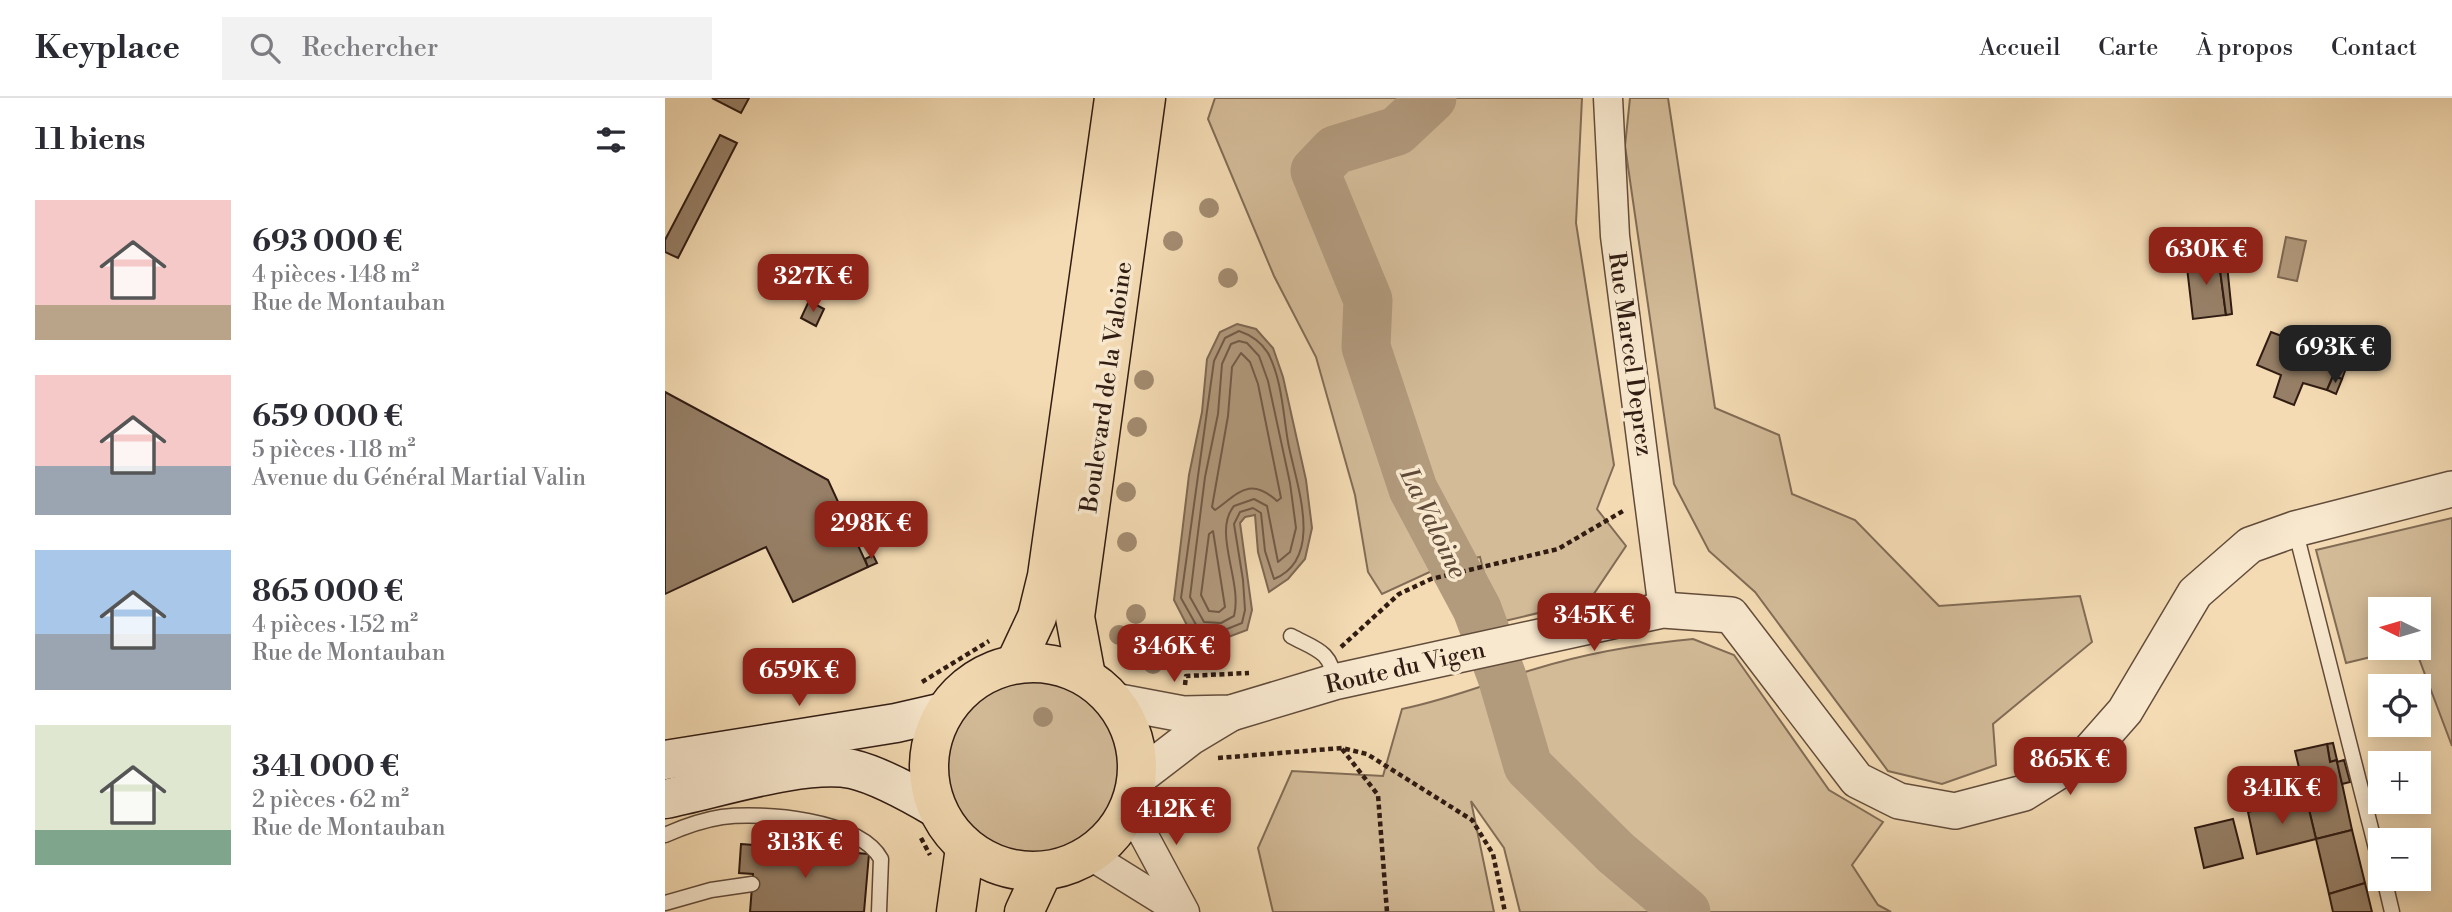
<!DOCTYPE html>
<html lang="fr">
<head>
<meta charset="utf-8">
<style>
  body { margin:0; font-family:"Libre Bodoni",serif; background:#f2f2f3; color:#2b2b33; height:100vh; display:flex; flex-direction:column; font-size:26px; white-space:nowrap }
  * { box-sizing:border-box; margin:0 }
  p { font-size:23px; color:#7c7c81 }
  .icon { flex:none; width:38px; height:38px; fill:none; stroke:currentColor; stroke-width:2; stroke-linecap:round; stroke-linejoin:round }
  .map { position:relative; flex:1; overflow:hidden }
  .panel { display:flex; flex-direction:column; background:#fff; width:665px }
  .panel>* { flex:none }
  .needle { width:46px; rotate:275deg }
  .tools { position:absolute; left:1703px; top:499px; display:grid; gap:14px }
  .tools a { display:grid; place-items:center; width:63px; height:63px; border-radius:0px; background:#fff; box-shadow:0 4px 18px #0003; font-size:35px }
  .price { position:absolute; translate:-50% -60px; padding:0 16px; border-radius:14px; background:#8f2418; color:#fff; font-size:23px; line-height:46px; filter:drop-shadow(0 2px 4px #0008) }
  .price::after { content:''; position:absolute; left:50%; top:42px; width:21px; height:16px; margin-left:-10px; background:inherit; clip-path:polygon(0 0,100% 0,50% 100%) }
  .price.current { background:#222; color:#fff }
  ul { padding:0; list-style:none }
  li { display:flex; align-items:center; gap:21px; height:175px; padding:0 35px }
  li span { display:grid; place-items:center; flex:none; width:196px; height:140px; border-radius:0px; color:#555 }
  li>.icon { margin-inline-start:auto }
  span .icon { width:84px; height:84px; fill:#fffc; stroke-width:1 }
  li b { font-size:30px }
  h2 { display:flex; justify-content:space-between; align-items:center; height:84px; padding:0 35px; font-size:30px }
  header { display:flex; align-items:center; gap:42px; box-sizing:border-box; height:98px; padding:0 35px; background:#fff; border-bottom:2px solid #e1e1e2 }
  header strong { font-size:33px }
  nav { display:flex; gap:38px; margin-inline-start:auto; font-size:24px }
  .search { width:490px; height:63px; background:#f2f2f3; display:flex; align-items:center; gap:18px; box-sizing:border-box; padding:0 24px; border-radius:0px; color:#7c7c81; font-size:26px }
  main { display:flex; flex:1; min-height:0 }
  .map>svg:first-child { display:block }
  .green { fill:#d3bb98; stroke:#826c56; stroke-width:2 }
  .water { fill:#b29a7d; stroke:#7e6853; stroke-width:2 }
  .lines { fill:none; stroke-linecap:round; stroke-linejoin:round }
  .shore { stroke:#725b48; stroke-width:2 }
  .river { stroke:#b29a7d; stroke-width:49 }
  .building { fill:#967f66; stroke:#311c13; stroke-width:2 }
  .service-casing { stroke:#624c3b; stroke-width:17 }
  .minor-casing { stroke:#624c3b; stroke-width:31 }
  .tertiary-casing { stroke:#624c3b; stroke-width:38 }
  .secondary-casing { stroke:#311c13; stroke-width:41 }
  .primary-casing { stroke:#311c13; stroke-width:41 }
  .path { stroke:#311c13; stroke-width:4.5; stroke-dasharray:5 3.5; stroke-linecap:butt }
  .service { stroke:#f8e8ce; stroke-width:14 }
  .minor { stroke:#f8e8ce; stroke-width:28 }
  .tertiary { stroke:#f8e8ce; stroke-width:35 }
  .secondary { stroke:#f8e8ce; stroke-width:38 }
  .primary { stroke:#f4dbb3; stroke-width:38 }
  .tree { fill:#a48c71 }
  .labels { text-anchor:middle; stroke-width:7; stroke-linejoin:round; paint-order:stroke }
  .street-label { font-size:24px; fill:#311c13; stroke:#f8e8ce }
  .water-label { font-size:26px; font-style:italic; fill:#5e4838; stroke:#f8e8ce }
</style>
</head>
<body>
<header>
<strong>Keyplace</strong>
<div class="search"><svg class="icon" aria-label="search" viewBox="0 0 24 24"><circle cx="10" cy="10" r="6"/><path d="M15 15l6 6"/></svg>Rechercher</div>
<nav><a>Accueil</a><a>Carte</a><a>À propos</a><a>Contact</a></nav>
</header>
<main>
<section class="panel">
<h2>11 biens<svg class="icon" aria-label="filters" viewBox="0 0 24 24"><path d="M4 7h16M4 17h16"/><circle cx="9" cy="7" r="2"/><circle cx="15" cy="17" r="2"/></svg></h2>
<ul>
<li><span style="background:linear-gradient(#f6c9c9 75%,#b9a48a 0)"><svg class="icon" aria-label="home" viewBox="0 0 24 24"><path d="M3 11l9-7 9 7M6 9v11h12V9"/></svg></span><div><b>693 000 €</b><p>4 pièces · 148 m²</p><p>Rue de Montauban</p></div></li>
<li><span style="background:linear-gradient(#f6c9c9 65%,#9aa5b1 0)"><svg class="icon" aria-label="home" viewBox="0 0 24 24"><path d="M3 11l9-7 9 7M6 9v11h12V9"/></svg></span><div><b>659 000 €</b><p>5 pièces · 118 m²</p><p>Avenue du Général Martial Valin</p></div></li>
<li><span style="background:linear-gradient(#a9c7e8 60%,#9aa5b1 0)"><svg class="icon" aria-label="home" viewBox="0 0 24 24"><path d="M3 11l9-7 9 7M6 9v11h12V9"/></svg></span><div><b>865 000 €</b><p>4 pièces · 152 m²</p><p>Rue de Montauban</p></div></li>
<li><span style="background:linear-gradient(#dfe7d0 75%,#7fa58c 0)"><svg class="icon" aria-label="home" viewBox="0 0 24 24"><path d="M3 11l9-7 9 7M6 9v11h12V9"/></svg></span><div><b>341 000 €</b><p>2 pièces · 62 m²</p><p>Rue de Montauban</p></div></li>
</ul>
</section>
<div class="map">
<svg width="1787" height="814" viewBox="0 0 1787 814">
  <rect width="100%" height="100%" fill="#f4dbb3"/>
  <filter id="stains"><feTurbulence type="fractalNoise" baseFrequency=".00286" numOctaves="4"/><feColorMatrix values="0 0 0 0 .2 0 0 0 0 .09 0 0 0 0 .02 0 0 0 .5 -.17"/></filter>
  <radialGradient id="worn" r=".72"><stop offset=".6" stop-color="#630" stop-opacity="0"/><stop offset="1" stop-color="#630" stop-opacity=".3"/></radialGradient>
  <g class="green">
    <polygon points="550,0 917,0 911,125 949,367 932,411 961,448 924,503 831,525 815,459 782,466 717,496 703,474 690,397 651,259 609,178 543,21"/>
    <polygon points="965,0 1003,0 1050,310 1114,337 1127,396 1190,422 1274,508 1415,498 1427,544 1328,626 1331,667 1277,686 1223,673 1090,494 1044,453 1009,386 960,48"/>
    <polygon points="1787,420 1787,648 1750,550 1754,550 1754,511 1715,511 1715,550 1743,550 1681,565 1651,452"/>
    <path d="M1028,541L1069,557L1164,692L1218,724L1187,767L1213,807L1226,814H855L839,750L806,703L829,814H608L593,750L627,673L718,678L737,611C786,601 823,585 870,571C922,555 975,546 1028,541Z"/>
    <circle cx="369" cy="671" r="89"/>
  </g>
  <g class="water">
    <polygon points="1621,139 1641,143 1632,183 1613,179"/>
    <polygon points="572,226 591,231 608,250 618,279 641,382 647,430 640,461 623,481 604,494 593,454 590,417 580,419 575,425 587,512 582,532 558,541 528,539 509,502 524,377 537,314 542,261 555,234"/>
  </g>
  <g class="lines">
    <g class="shore">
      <path d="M574,233C586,237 596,244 603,255C617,282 618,315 623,344C630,383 661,460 609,481L600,453L596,415L588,410L575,414L569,426L578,482L580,512L577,525L557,533L534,532L516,500L549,263L560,240Z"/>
      <path d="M574,243L582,245L594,258L603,283L625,385L631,430L625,454L613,464L602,408L589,401L569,408C547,434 578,484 569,518L556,525L539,524L525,499L530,458L540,379L553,316L557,266L566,246Z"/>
      <path d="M576,255L585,264L593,286L616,400L612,403C584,377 572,397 550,412L547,409L563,318L567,269Z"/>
      <polygon points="548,433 560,509 554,514 544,513 536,497 544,436"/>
    </g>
    <polyline class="river" points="767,0 732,33 670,52 650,73 703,202 701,249 748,391 812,511 837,579 863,668 951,755 1021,814"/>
  </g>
  <g class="building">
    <polygon points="47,0 84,0 76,15"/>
    <polygon points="55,37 72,45 13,160 0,154 0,142"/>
    <polygon points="1553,157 1561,217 1528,221 1521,161"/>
    <polygon points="1553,157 1561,157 1567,216 1561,217"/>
    <polygon points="144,203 159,211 151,228 136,220"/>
    <polygon points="1606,234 1630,243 1630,246 1684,262 1677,281 1668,278 1662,292 1638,285 1629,307 1609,299 1616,277 1592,267"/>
    <polygon points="1668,278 1677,281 1671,296 1662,292"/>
    <polygon points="0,294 163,382 203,469 128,504 101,449 0,496"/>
    <polygon points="208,457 212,465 203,469 200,461"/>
    <polygon points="1668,645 1672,662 1665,664 1662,646"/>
    <polygon points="1662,646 1665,664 1672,662 1687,732 1651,741 1630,653"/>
    <polygon points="1679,662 1685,684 1677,686 1672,664"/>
    <polygon points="1641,699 1651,741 1592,756 1583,714"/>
    <polygon points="1568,721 1578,760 1539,770 1530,730"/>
    <polygon points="1687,732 1700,785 1664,796 1651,741"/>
    <polygon points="76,746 204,756 199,814 85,814 88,776 74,775"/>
    <polygon points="1700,785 1707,814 1668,814 1664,796"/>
  </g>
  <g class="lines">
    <g class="service-casing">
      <g id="service">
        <polyline points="1630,431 1715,766"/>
        <path d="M626,538C650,551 667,553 669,583"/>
        <polyline points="120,720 123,750"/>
        <path d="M0,737C18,729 37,722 57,719C98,714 194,721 216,761L214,814"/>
        <polyline points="1719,780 1727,814"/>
        <polyline points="0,805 46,792 87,786"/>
      </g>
    </g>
    <g class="minor-casing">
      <g id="minor">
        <polyline points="943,0 950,138 998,512"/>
        <polyline points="461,721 477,734 520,814"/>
        <polyline points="426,758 516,814"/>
      </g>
    </g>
    <g class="tertiary-casing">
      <g id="tertiary">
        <polyline points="449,603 518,616 566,615 669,584 998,512 1066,517 1192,682 1234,703 1290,713 1359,695 1423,655 1460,613 1530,495 1585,447 1630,431 1787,391"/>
        <polyline points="474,679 526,639 566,615"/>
      </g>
    </g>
    <g class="secondary-casing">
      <g id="secondary">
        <polyline points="0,662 231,625 279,614"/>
        <path d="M0,701C51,691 138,662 187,671C213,677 249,697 271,710"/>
      </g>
    </g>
    <g class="primary-casing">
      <g id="primary">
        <circle cx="368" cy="669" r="104"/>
        <polyline points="350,566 372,519 382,478 449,0"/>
        <polyline points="421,578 410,519 481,0"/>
        <polyline points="291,814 300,750"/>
        <polyline points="359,814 377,775"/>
      </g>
    </g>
    <g class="path">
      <polyline points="676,549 734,496 766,481 893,451 958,413"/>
      <polyline points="257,584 324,543"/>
      <polyline points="520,587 521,578 584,575"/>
      <polyline points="677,651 713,697 722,814"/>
      <polyline points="553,660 677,650 702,656 807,722 828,756 840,814"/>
      <polyline points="256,740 265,757"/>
    </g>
    <use href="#service" class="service"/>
    <use href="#minor" class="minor"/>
    <use href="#tertiary" class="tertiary"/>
    <use href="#secondary" class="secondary"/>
    <use href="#primary" class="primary"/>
  </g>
  <g class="tree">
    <circle cx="544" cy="110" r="10"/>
    <circle cx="508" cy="143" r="10"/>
    <circle cx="563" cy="180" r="10"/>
    <circle cx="479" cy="282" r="10"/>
    <circle cx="472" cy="329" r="10"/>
    <circle cx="461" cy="394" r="10"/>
    <circle cx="462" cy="444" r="10"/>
    <circle cx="471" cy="516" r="10"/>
    <circle cx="454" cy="537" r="10"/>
    <circle cx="466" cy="557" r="10"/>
    <circle cx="488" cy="566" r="10"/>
    <circle cx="378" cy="619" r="10"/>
  </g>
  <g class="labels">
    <g class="street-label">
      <text transform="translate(966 256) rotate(82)" y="8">Rue Marcel Deprez</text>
      <text transform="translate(441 289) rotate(-82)" y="8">Boulevard de la Valoine</text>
      <text transform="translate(740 569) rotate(-13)" y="8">Route du Vigen</text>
    </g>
    <g class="water-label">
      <text transform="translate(769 425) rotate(64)" y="9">La Valoine</text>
    </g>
  </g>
  <rect width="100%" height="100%" filter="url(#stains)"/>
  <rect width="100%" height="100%" fill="url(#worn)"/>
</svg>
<div class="tools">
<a><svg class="needle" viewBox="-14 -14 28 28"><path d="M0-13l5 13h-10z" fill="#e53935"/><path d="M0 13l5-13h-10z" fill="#7c7c81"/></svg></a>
<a><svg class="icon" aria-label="locate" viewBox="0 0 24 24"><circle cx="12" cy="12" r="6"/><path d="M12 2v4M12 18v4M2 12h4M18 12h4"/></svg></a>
<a>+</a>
<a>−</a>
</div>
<b class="price" style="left:1541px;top:189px">630K €</b>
<b class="price" style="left:148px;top:216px">327K €</b>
<b class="price current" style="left:1670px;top:287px">693K €</b>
<b class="price" style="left:206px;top:463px">298K €</b>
<b class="price" style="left:929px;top:555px">345K €</b>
<b class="price" style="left:509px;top:586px">346K €</b>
<b class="price" style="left:134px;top:610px">659K €</b>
<b class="price" style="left:1405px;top:699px">865K €</b>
<b class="price" style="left:1617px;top:728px">341K €</b>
<b class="price" style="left:511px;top:749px">412K €</b>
<b class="price" style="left:140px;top:782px">313K €</b>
</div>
</main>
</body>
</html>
